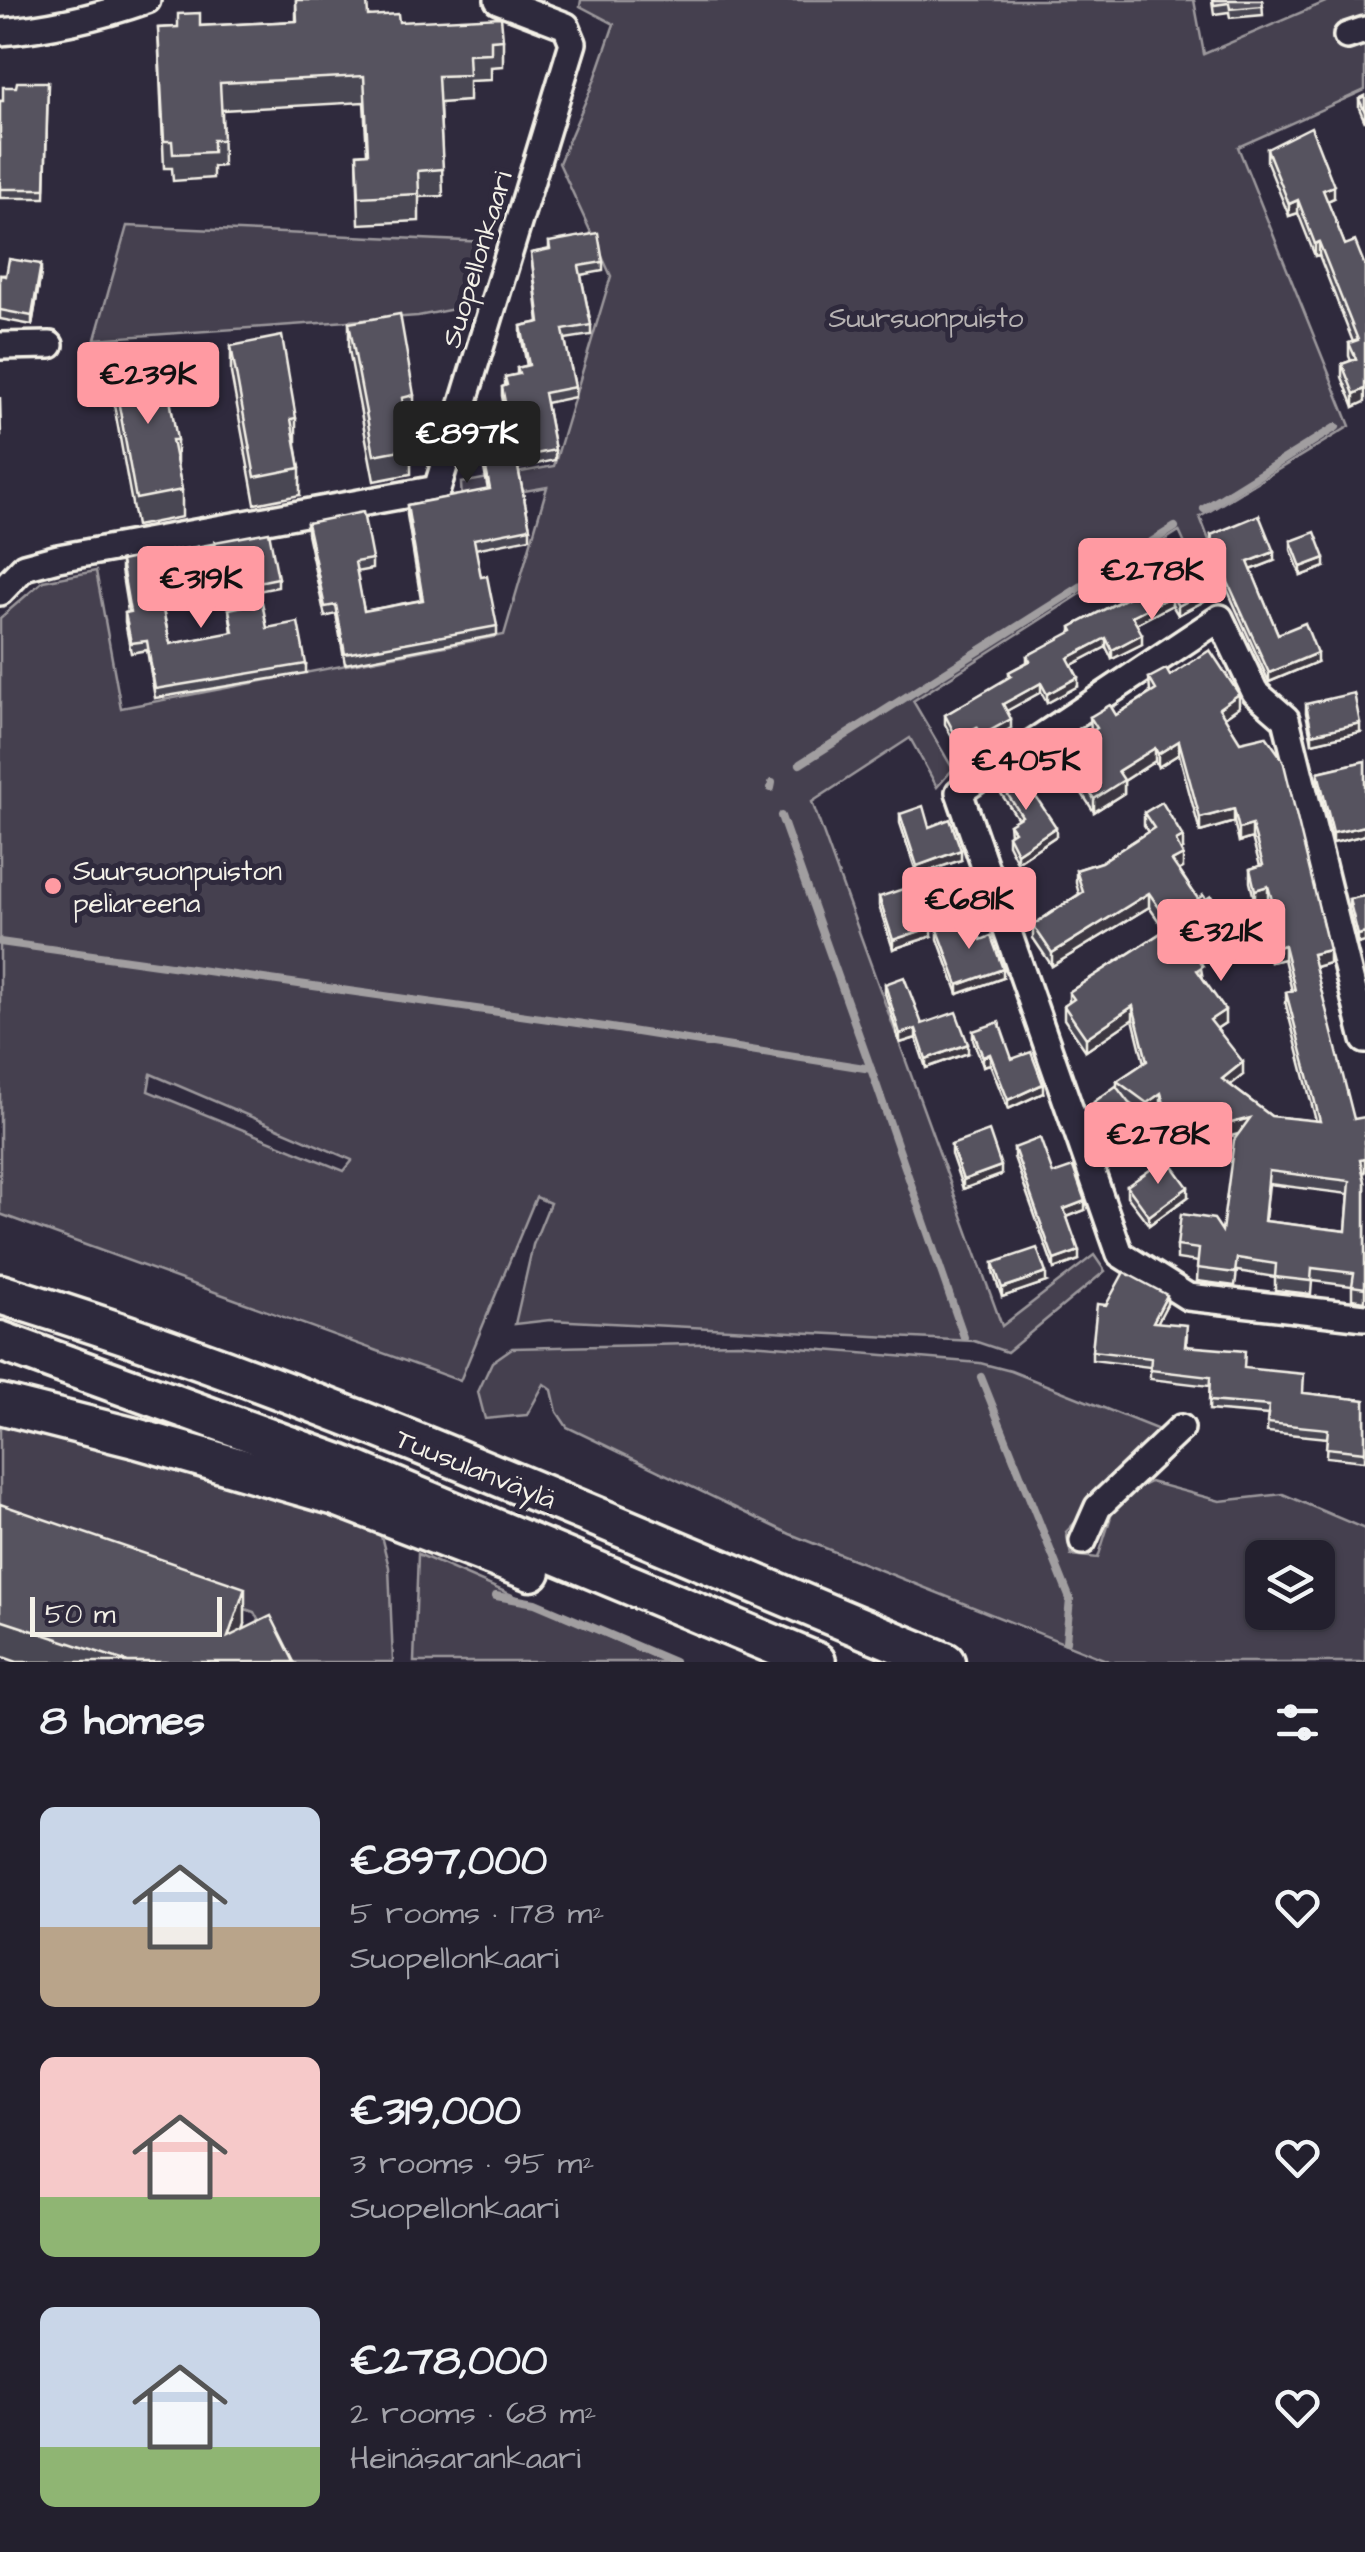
<!DOCTYPE html>
<html lang="en">
<head>
<meta charset="utf-8">
<style>
  body { margin:0; font-family:"Architects Daughter",sans-serif; background:#2b2836; color:#f1f3f6; height:100vh; display:flex; flex-direction:column; font-size:38px; white-space:nowrap }
  * { box-sizing:border-box; margin:0 }
  p { font-size:32px; color:#a3a3aa }
  .icon { flex:none; width:55px; height:55px; fill:none; stroke:currentColor; stroke-width:2; stroke-linecap:round; stroke-linejoin:round }
  .map { position:relative; height:1662px; overflow:hidden }
  .details { display:flex; flex-direction:column; background:#23202e; flex:1 }
  .details>* { flex:none }
  .controls { position:absolute; left:1245px; top:1540px; display:grid; gap:20px }
  .controls a { display:grid; place-items:center; width:90px; height:90px; border-radius:15px; background:#23202e; box-shadow:0 2px 8px #0004,0 0 0 2px #403e4a; font-size:50px }
  .scale { position:absolute; left:30px; bottom:25px; width:192px; box-sizing:border-box; padding-left:10px; border:5px solid #f4f1e8; border-top:0; font-size:28px; line-height:35px; white-space:nowrap; color:#f4f1e8; -webkit-text-stroke:8px #2f2a3d; paint-order:stroke }
  .price { position:absolute; translate:-50% -85px; padding:0 22px; border-radius:10px; background:#ff9aa2; color:#111; font-size:32px; line-height:65px; filter:drop-shadow(0 2px 5px #0008) }
  .price::after { content:''; position:absolute; left:50%; top:60px; width:30px; height:22px; margin-left:-15px; background:inherit; clip-path:polygon(0 0,100% 0,50% 100%) }
  .price.active { background:#222; color:#fff }
  ul { padding:0; list-style:none }
  li { display:flex; align-items:center; gap:30px; height:250px; padding:0 40px }
  li span { display:grid; place-items:center; flex:none; width:280px; height:200px; border-radius:15px; color:#555 }
  li>.icon { margin-inline-start:auto }
  span .icon { width:120px; height:120px; fill:#fffc; stroke-width:1 }
  li b { font-size:42px }
  h2 { display:flex; justify-content:space-between; align-items:center; height:120px; padding:0 40px; font-size:42px }
  .map>svg:first-child { display:block }
  .green { fill:#454050; stroke:#9c989c; stroke-width:2.5; fill-rule:evenodd }
  .lines { fill:none; stroke-linecap:round; stroke-linejoin:round }
  .stream { stroke:#a19ea0; stroke-width:8 }
  .minor-casing { stroke:#f4f1e8; stroke-width:32 }
  .highway-casing { stroke:#f4f1e8; stroke-width:45 }
  .minor { stroke:#2f2a3d; stroke-width:25 }
  .highway { stroke:#2f2a3d; stroke-width:38 }
  .wall { fill:#4a4752; stroke:#f4f1e8; stroke-width:2.5; fill-rule:evenodd }
  .shaded-wall { fill:#3c3942; stroke:#f4f1e8; stroke-width:2.5 }
  .building { fill:#56525f; stroke:#f4f1e8; stroke-width:2.5; fill-rule:evenodd }
  .poi-dot { fill:#ff9aa2; stroke:#2f2a3d; stroke-width:4 }
  .labels { text-anchor:middle; stroke-width:10; stroke-linejoin:round; paint-order:stroke }
  .street-label { font-size:28px; fill:#f4f1e8; stroke:#2f2a3d }
  .park-label { font-size:28px; fill:#b7b3b3; stroke:#2f2a3d }
  .poi-label { font-size:28px; fill:#f4f1e8; stroke:#2f2a3d; text-anchor:start }
</style>
</head>
<body>
<div class="map">
<svg width="1365" height="1662" viewBox="0 0 1365 1662">
  <rect width="100%" height="100%" fill="#2f2a3d"/>
  <filter id="ink" filterUnits="userSpaceOnUse"><feTurbulence type="fractalNoise" baseFrequency=".01" numOctaves="2"/><feDisplacementMap in="SourceGraphic" scale="20" xChannelSelector="R" yChannelSelector="G"/><feConvolveMatrix kernelMatrix="1 2 1 2 8 2 1 2 1" color-interpolation-filters="sRGB"/></filter>
  <g filter="url(#ink)">
    <g class="green">
      <path d="M581,0H1194L1204,54L1330,0H1365V90L1238,147L1350,426L1200,517L1226,584L1210,599L1179,531L913,701L953,769L937,787L910,738L812,802L1002,1326L1094,1255L1105,1271L1007,1352L974,1341L550,1320L515,1324L533,1245L550,1203L536,1197L460,1381L0,1214V618L43,581L96,571L121,708L504,635L547,487L462,502L461,483L554,466L611,276L559,163L595,79L614,24L580,6ZM151,1074L352,1160V1161L344,1171L148,1091Z"/>
      <polygon points="127,226 487,242 465,307 418,316 95,339"/>
      <path d="M738,1343L980,1363L1011,1371L1164,1432L1066,1532L1071,1555L1098,1558L1117,1497L1150,1482L1220,1501L1283,1494L1365,1529V1662H1111L790,1534L567,1427L557,1412L552,1390L544,1384L527,1415L485,1419L478,1392L492,1362L512,1348ZM1262,1558H1318V1612H1262Z"/>
      <polygon points="0,1421 244,1484 380,1532 389,1567 393,1662 280,1662 254,1612 0,1523"/>
      <polygon points="418,1554 666,1662 414,1662"/>
    </g>
    <g class="lines">
      <g class="stream">
        <polyline points="1204,509 1336,427"/>
        <polyline points="800,764 1175,527"/>
        <polyline points="771,788 772,783"/>
        <polyline points="781,816 871,1069"/>
        <polyline points="0,942 605,1027 871,1069 964,1337"/>
        <polyline points="981,1377 1070,1599 1066,1641"/>
        <polyline points="496,1596 535,1603 674,1662"/>
      </g>
      <g class="minor-casing">
        <g id="minor">
          <path d="M0,32C51,28 98,17 147,0"/>
          <polyline points="1347,36 1365,30"/>
          <polyline points="0,346 50,345"/>
          <polyline points="0,592 24,567 58,558 437,489 573,43 566,26 498,0"/>
          <polyline points="1365,1040 1286,719 1255,692 1220,618 959,792 1120,1254 1188,1297 1365,1317"/>
          <polyline points="1083,1541 1098,1507 1181,1428"/>
        </g>
      </g>
      <g class="highway-casing">
        <g id="highway">
          <path d="M0,1294C324,1392 632,1535 945,1662"/>
          <polyline points="0,1341 339,1464 816,1662"/>
          <polyline points="0,1404 135,1438 336,1496 531,1571"/>
        </g>
      </g>
      <use href="#minor" class="minor"/>
      <use href="#highway" class="highway"/>
    </g>
    <g class="wall">
      <polygon points="296,0 399,22 503,39 503,66 491,67 491,80 469,81 469,101 440,103 443,196 419,197 419,221 359,224 357,154 367,153 364,102 222,110 223,166 213,167 213,178 173,181 172,168 164,168 158,28 296,21"/>
      <polygon points="1212,0 1262,0 1263,15 1230,18 1229,12 1214,14"/>
      <polygon points="48,82 45,198 0,198 0,101 3,101 16,87"/>
      <polygon points="1365,96 1365,122 1359,108 1359,99"/>
      <polygon points="1267,149 1334,198 1327,201 1345,245 1365,266 1354,407 1342,377 1342,364 1351,361 1349,356 1349,343 1353,342 1319,255 1315,256 1298,213 1289,216 1267,162"/>
      <polygon points="549,242 603,262 603,271 581,275 591,325 591,335 565,339 575,387 575,397 546,403 555,450 555,460 518,468 530,528 530,538 475,549 481,577 497,626 497,635 345,664 336,614 325,617 307,533 307,523 372,559 372,569 356,572 364,611 421,600 407,515 407,505 488,490 482,458 482,448 486,447 486,439 497,437 497,429 508,427 502,396 502,387 505,386 505,377 517,375 517,368 527,366 521,335 521,326 539,322 531,253 549,250"/>
      <polygon points="41,273 32,325 0,319 0,275"/>
      <polygon points="349,323 414,395 414,422 407,424 411,448 411,474 374,481 349,350"/>
      <polygon points="231,346 296,418 296,444 300,468 300,495 255,504 231,373"/>
      <polygon points="112,367 177,440 177,464 182,490 182,517 136,526 112,394"/>
      <polygon points="1211,535 1274,561 1251,570 1278,634 1317,662 1269,682 1227,589 1178,615 1172,605 1136,624 1142,644 1112,659 1106,647 1072,665 1078,686 1047,703 1041,692 1006,711 1011,728 982,744 977,736 957,747 945,724 945,715 1009,678 1009,672 1027,662 1027,656 1071,633 1071,627 1140,590 1140,582 1211,542"/>
      <polygon points="1291,541 1325,567 1301,576 1291,550"/>
      <polygon points="215,542 278,578 278,587 248,593 244,570 219,575 215,551"/>
      <polygon points="121,561 183,596 183,605 163,609 170,644 232,633 229,609 267,628 306,664 306,673 155,698 147,650 131,653 125,622 125,613 128,612 121,570"/>
      <path d="M1170,676L1239,707L1224,717L1329,963L1315,967L1365,1172H1363L1365,1182V1301L1352,1299V1286L1312,1281L1311,1294L1275,1290V1277L1237,1271L1235,1286L1197,1281L1198,1262L1177,1259V1246L1222,1231L1238,1134L1188,1147L1169,1133L1161,1106L1147,1116L1129,1103L1137,1123L1114,1139L1094,1111V1102L1117,1086V1081L1144,1063L1133,1019L1086,1051L1064,1019V1006L1069,1003V992L1165,930L1149,907L1052,966L1033,938V925L1079,894L1076,883V870L1101,862L1148,832L1144,826V813L1183,850L1181,851L1183,868L1179,870L1198,899L1222,927L1213,933L1217,952L1200,963L1203,979L1225,1023L1216,1029L1243,1075L1230,1085L1271,1116L1316,1121L1286,1005V992L1292,991L1284,959L1270,962L1265,941V928L1276,925L1268,899L1255,903L1250,882V869L1260,866L1252,838L1239,842L1234,822L1200,832L1179,754L1158,767L1155,761L1124,781V793L1094,812L1062,763V750L1091,732L1090,717L1116,715L1150,693L1149,678ZM1269,1184L1349,1194L1346,1231L1265,1221Z"/>
      <polygon points="1306,704 1360,732 1312,743 1306,713"/>
      <polygon points="1365,761 1365,835 1333,843 1318,781 1318,772"/>
      <polygon points="1000,783 1056,836 1017,862 1008,844 1008,835 1010,834 1009,824 1018,819 1000,792"/>
      <polygon points="900,814 929,827 961,860 917,875 900,823"/>
      <polygon points="1365,896 1358,944 1349,909 1349,899"/>
      <polygon points="879,897 932,936 893,949 879,906"/>
      <polygon points="938,930 981,940 1003,978 958,994 938,939"/>
      <polygon points="885,984 922,1024 968,1053 926,1068 916,1038 900,1043 885,993"/>
      <polygon points="973,1031 1012,1059 1043,1093 1008,1109 990,1064 983,1066 973,1040"/>
      <polygon points="951,1145 1001,1175 963,1189 951,1154"/>
      <polygon points="1014,1148 1053,1174 1085,1210 1067,1217 1079,1260 1054,1269 1014,1157"/>
      <polygon points="1127,1186 1188,1197 1149,1225 1127,1196"/>
      <polygon points="993,1263 1046,1282 1002,1297 993,1272"/>
      <polygon points="1167,1304 1157,1322 1187,1334 1186,1346 1303,1393 1365,1400 1365,1461 1326,1457 1327,1438 1267,1432 1268,1415 1209,1410 1210,1386 1150,1379 1150,1367 1092,1360 1092,1351 1106,1305"/>
      <polygon points="0,1504 245,1624 243,1630 294,1662 17,1662 0,1656"/>
    </g>
    <g class="shaded-wall">
      <polygon points="1334,186 1334,198 1323,203 1323,190"/>
      <polygon points="1298,200 1298,213 1289,216 1289,204"/>
      <polygon points="1319,242 1319,255 1315,256 1315,244"/>
      <polygon points="41,264 41,273 32,325 32,316"/>
      <polygon points="1365,389 1365,402 1354,407 1354,394"/>
      <polygon points="1274,552 1274,561 1248,571 1248,562"/>
      <polygon points="1325,558 1325,567 1301,576 1301,567"/>
      <polygon points="1227,580 1227,589 1178,615 1178,606"/>
      <polygon points="1172,596 1172,605 1132,626 1132,616"/>
      <polygon points="1142,634 1142,644 1112,659 1112,650"/>
      <polygon points="1106,638 1106,647 1068,667 1068,658"/>
      <polygon points="1317,653 1317,662 1269,682 1269,673"/>
      <polygon points="1078,677 1078,686 1047,703 1047,694"/>
      <polygon points="1041,683 1041,692 1003,713 1003,704"/>
      <polygon points="1239,694 1239,707 1219,721 1219,708"/>
      <polygon points="1011,719 1011,728 982,744 982,735"/>
      <polygon points="1360,723 1360,732 1312,743 1312,734"/>
      <polygon points="977,727 977,736 957,747 957,738"/>
      <polygon points="1179,741 1179,754 1158,767 1158,754"/>
      <polygon points="1155,748 1155,761 1124,781 1124,793 1094,812 1094,799 1118,771"/>
      <polygon points="1234,809 1234,822 1200,832 1200,818"/>
      <polygon points="1252,825 1252,838 1239,842 1239,829"/>
      <polygon points="1365,826 1365,835 1333,843 1333,833"/>
      <polygon points="1056,827 1056,836 1017,862 1017,853"/>
      <polygon points="1183,837 1183,850 1176,854 1176,841"/>
      <polygon points="961,850 961,860 917,875 917,866"/>
      <polygon points="1183,855 1183,868 1172,874 1172,861"/>
      <polygon points="1268,886 1268,899 1255,903 1255,890"/>
      <polygon points="1149,893 1149,907 1052,966 1052,953"/>
      <polygon points="1222,913 1222,927 1207,937 1207,924"/>
      <polygon points="932,927 932,936 893,949 893,940"/>
      <polygon points="1365,933 1365,942 1358,944 1358,935"/>
      <polygon points="1217,939 1217,952 1194,967 1194,954"/>
      <polygon points="1284,945 1284,959 1270,962 1270,949"/>
      <polygon points="1329,950 1329,963 1312,968 1312,954"/>
      <polygon points="1003,969 1003,978 958,994 958,985"/>
      <polygon points="1133,1006 1133,1019 1086,1051 1086,1038"/>
      <polygon points="1225,1010 1225,1023 1210,1033 1210,1020"/>
      <polygon points="916,1029 916,1038 900,1043 900,1034"/>
      <polygon points="968,1044 968,1053 926,1068 926,1059"/>
      <polygon points="990,1054 990,1064 983,1066 983,1057"/>
      <polygon points="1243,1062 1243,1075 1222,1092 1222,1079"/>
      <polygon points="1043,1084 1043,1093 1008,1109 1008,1100"/>
      <polygon points="1161,1093 1161,1106 1147,1116 1147,1103"/>
      <polygon points="1137,1114 1137,1123 1114,1139 1114,1130"/>
      <polygon points="1250,1118 1250,1131 1188,1147 1188,1134"/>
      <polygon points="1365,1159 1365,1172 1360,1173 1360,1160"/>
      <polygon points="1001,1166 1001,1175 963,1189 963,1180"/>
      <polygon points="1188,1187 1188,1197 1149,1225 1149,1216"/>
      <polygon points="1085,1201 1085,1210 1064,1218 1064,1209"/>
      <polygon points="1079,1251 1079,1260 1054,1269 1054,1260"/>
      <polygon points="1046,1273 1046,1282 1002,1297 1002,1288"/>
      <polygon points="1167,1295 1167,1304 1153,1331 1153,1322"/>
      <polygon points="245,1588 245,1624 232,1662 228,1637"/>
    </g>
    <g class="building">
      <polygon points="296,0 367,0 368,16 398,14 399,22 501,17 503,39 491,40 491,53 468,54 469,75 438,76 443,169 418,171 419,194 359,197 357,154 368,153 364,76 220,83 223,140 213,140 213,152 173,154 172,141 164,141 158,28 178,27 178,14 200,13 200,26 297,21"/>
      <polygon points="1213,0 1262,0 1263,6 1230,9 1229,3 1214,5"/>
      <polygon points="17,82 48,82 45,189 0,189 0,101 3,101 3,87 16,87"/>
      <polygon points="1365,96 1365,112 1359,99"/>
      <polygon points="1311,127 1334,186 1323,190 1345,245 1355,241 1365,266 1365,389 1354,394 1342,364 1356,359 1349,343 1358,340 1319,242 1315,244 1298,200 1289,204 1267,149"/>
      <polygon points="598,233 603,262 579,266 591,325 563,330 575,387 544,393 555,450 516,458 530,528 474,539 481,577 487,576 497,626 345,654 336,605 325,607 307,523 363,512 372,559 355,562 364,611 423,600 407,505 490,489 482,448 487,447 486,439 499,437 497,429 510,427 502,387 507,385 505,377 519,374 517,368 529,365 521,326 540,322 531,253 550,249 549,242"/>
      <polygon points="9,259 41,264 32,316 0,310 0,275 6,276"/>
      <polygon points="400,314 414,395 402,398 411,448 374,455 349,323"/>
      <polygon points="282,336 296,418 291,419 300,468 255,477 231,346"/>
      <polygon points="163,358 177,440 172,440 182,490 136,499 112,367"/>
      <polygon points="0,397 1,436 0,436"/>
      <polygon points="1259,515 1274,552 1248,562 1278,634 1305,623 1317,653 1269,673 1227,580 1178,606 1172,596 1132,616 1142,634 1112,650 1106,638 1068,658 1078,677 1047,694 1041,683 1003,704 1011,719 982,735 977,727 957,738 945,715 1011,676 1009,672 1030,661 1027,656 1073,631 1071,627 1144,589 1140,582 1213,541 1211,535"/>
      <polygon points="269,532 278,578 248,584 244,561 219,565 215,542"/>
      <polygon points="1315,532 1325,558 1301,567 1291,541"/>
      <polygon points="175,550 183,596 161,601 170,644 233,632 229,609 262,602 267,628 298,622 306,664 155,689 147,641 131,643 125,613 130,612 121,561"/>
      <path d="M1210,650L1239,694L1219,708L1240,742L1266,736L1283,760L1329,950L1312,954L1354,1119L1365,1117V1159L1360,1160L1365,1182V1288L1352,1286L1354,1273L1312,1268L1311,1281L1275,1277L1276,1264L1237,1258L1235,1273L1197,1268L1199,1249L1177,1246L1181,1214L1214,1219L1222,1231L1234,1140L1250,1118L1188,1134L1169,1120L1161,1093L1147,1103L1117,1081L1147,1061L1133,1006L1086,1038L1064,1006L1074,999L1069,992L1172,926L1149,893L1052,953L1033,925L1083,892L1076,870L1101,862L1154,828L1144,813L1162,802L1183,837L1176,841L1183,855L1172,861L1198,899L1203,895L1206,899L1211,896L1222,913L1207,924L1217,939L1194,954L1203,966L1197,970L1225,1010L1210,1020L1243,1062L1222,1079L1271,1116L1320,1121L1286,992L1295,990L1284,945L1270,949L1265,928L1279,924L1268,886L1255,890L1250,869L1263,865L1252,825L1239,829L1234,809L1200,818L1179,741L1158,754L1155,748L1118,771L1124,780L1094,799L1062,750L1097,728L1090,717L1110,705L1116,715L1156,690L1149,678L1166,669L1170,676ZM1269,1171L1350,1181L1346,1231L1264,1221Z"/>
      <polygon points="1354,693 1360,723 1312,734 1306,704"/>
      <polygon points="1365,761 1365,826 1333,833 1318,772"/>
      <polygon points="1018,770 1056,827 1017,853 1008,835 1014,831 1009,824 1022,816 1000,783"/>
      <polygon points="923,806 929,827 950,819 961,850 917,866 900,814"/>
      <polygon points="918,884 932,927 893,940 879,897"/>
      <polygon points="1365,896 1365,933 1358,935 1349,899"/>
      <polygon points="972,918 981,940 991,936 1003,969 958,985 938,930"/>
      <polygon points="904,977 922,1024 956,1012 968,1044 926,1059 916,1029 900,1034 885,984"/>
      <polygon points="999,1022 1012,1059 1031,1052 1043,1084 1008,1100 990,1054 983,1057 973,1031"/>
      <polygon points="1116,1086 1137,1114 1114,1130 1094,1102"/>
      <polygon points="989,1131 1001,1166 963,1180 951,1145"/>
      <polygon points="1040,1138 1053,1174 1073,1167 1085,1201 1064,1209 1079,1251 1054,1260 1014,1148"/>
      <polygon points="1167,1158 1188,1187 1149,1216 1127,1186"/>
      <polygon points="1037,1248 1046,1273 1002,1288 993,1263"/>
      <polygon points="1124,1272 1167,1295 1153,1322 1187,1325 1185,1346 1245,1351 1244,1368 1304,1374 1303,1393 1365,1400 1365,1452 1326,1448 1328,1429 1267,1423 1269,1406 1209,1401 1210,1377 1150,1370 1151,1358 1092,1351 1097,1304 1106,1305"/>
      <polygon points="0,1504 245,1588 228,1637 271,1616 294,1662 128,1662 0,1620"/>
    </g>
  </g>
  <circle class="poi-dot" cx="53" cy="886" r="10"/>
  <g class="labels">
    <g class="street-label">
      <text transform="translate(476 259) rotate(-73)" y="10">Suopellonkaari</text>
      <text transform="translate(476 1468) rotate(22)" y="10">Tuusulanväylä</text>
    </g>
    <g class="park-label">
      <text x="926" y="327">Suursuonpuisto</text>
    </g>
    <g class="poi-label">
      <text x="73" y="880">Suursuonpuiston<tspan x="73" dy="32">peliareena</tspan></text>
    </g>
  </g>
</svg>
<div class="controls">
<a><svg class="icon" aria-label="layers" viewBox="0 0 24 24"><path d="M12 4l9 5-9 5-9-5zM3 14l9 5 9-5"/></svg></a>
</div>
<div class="scale">50 m</div>
<b class="price" style="left:148px;top:427px">€239K</b>
<b class="price active" style="left:467px;top:486px">€897K</b>
<b class="price" style="left:1152px;top:623px">€278K</b>
<b class="price" style="left:201px;top:631px">€319K</b>
<b class="price" style="left:1026px;top:813px">€405K</b>
<b class="price" style="left:969px;top:952px">€681K</b>
<b class="price" style="left:1221px;top:984px">€321K</b>
<b class="price" style="left:1158px;top:1187px">€278K</b>
</div>
<section class="details">
<h2>8 homes<svg class="icon" aria-label="filters" viewBox="0 0 24 24"><path d="M4 7h16M4 17h16"/><circle cx="9" cy="7" r="2"/><circle cx="15" cy="17" r="2"/></svg></h2>
<ul>
<li><span style="background:linear-gradient(#c9d6e8 60%,#b9a48a 0)"><svg class="icon" aria-label="home" viewBox="0 0 24 24"><path d="M3 11l9-7 9 7M6 9v11h12V9"/></svg></span><div><b>€897,000</b><p>5 rooms · 178 m²</p><p>Suopellonkaari</p></div><svg class="icon" aria-label="heart" viewBox="0 0 24 24"><path d="M12 20l-8-8c-3-5 5-10 8-4 3-6 11-1 8 4z"/></svg></li>
<li><span style="background:linear-gradient(#f6c9c9 70%,#8fb573 0)"><svg class="icon" aria-label="home" viewBox="0 0 24 24"><path d="M3 11l9-7 9 7M6 9v11h12V9"/></svg></span><div><b>€319,000</b><p>3 rooms · 95 m²</p><p>Suopellonkaari</p></div><svg class="icon" aria-label="heart" viewBox="0 0 24 24"><path d="M12 20l-8-8c-3-5 5-10 8-4 3-6 11-1 8 4z"/></svg></li>
<li><span style="background:linear-gradient(#c9d6e8 70%,#8fb573 0)"><svg class="icon" aria-label="home" viewBox="0 0 24 24"><path d="M3 11l9-7 9 7M6 9v11h12V9"/></svg></span><div><b>€278,000</b><p>2 rooms · 68 m²</p><p>Heinäsarankaari</p></div><svg class="icon" aria-label="heart" viewBox="0 0 24 24"><path d="M12 20l-8-8c-3-5 5-10 8-4 3-6 11-1 8 4z"/></svg></li>
</ul>
</section>
</body>
</html>
